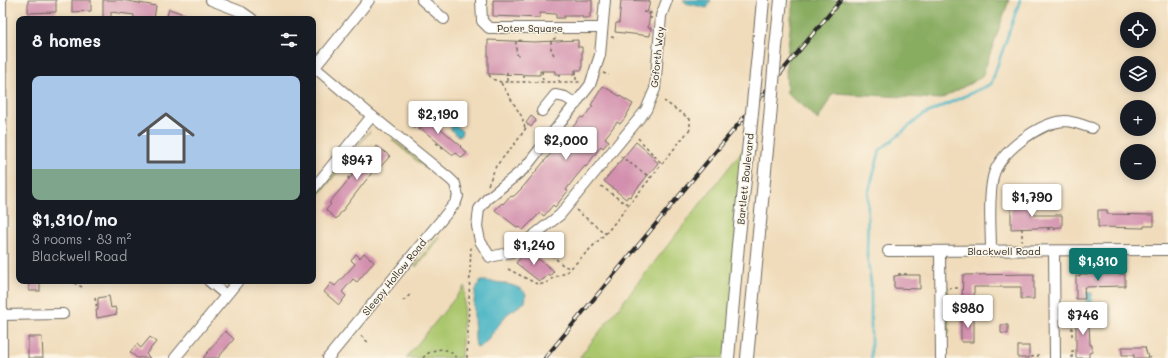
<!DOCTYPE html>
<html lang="en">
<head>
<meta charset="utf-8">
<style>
  body { margin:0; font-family:Mali,sans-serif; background:#242831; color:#f1f3f6; height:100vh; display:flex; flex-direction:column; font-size:15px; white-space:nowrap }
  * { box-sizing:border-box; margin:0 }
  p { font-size:13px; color:#9ea1a6 }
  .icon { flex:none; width:22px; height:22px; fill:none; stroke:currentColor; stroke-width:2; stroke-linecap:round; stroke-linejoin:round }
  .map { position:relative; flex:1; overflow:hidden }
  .panel { position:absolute; left:16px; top:16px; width:300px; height:268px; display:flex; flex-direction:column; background:#171b24; border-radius:8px; box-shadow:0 2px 10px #0003 }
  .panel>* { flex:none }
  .fabs { position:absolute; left:1120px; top:12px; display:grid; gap:8px }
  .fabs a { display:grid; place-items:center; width:36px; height:36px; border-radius:50%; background:#171b24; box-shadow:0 2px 10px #0003; font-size:20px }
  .price { position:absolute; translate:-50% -34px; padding:0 9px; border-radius:4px; background:#fff; color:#222; font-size:13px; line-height:26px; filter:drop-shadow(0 1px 2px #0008) }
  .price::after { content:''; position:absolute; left:50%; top:24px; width:12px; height:9px; margin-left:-6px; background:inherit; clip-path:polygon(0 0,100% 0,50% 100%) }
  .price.on { background:#0f766e; color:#fff }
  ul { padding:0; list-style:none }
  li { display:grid; align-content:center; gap:8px; height:212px; padding:0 16px }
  li span { display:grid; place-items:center; height:124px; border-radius:8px; color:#555 }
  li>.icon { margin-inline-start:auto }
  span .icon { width:72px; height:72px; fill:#fffc; stroke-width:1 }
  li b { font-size:17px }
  h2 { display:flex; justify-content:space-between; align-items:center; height:48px; padding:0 16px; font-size:17px }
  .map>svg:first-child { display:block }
  .green { fill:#abc76d; stroke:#6b794c }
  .forest { fill:#88ac60; stroke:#5a6c46 }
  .water { fill:#49b5c5; stroke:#3a7078 }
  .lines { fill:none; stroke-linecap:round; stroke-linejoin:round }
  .stream { stroke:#49b5c5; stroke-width:2.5 }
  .building { fill:#d390ae }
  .minor-casing { stroke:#70695d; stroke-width:12 }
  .major-casing { stroke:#70695d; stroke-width:14 }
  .path { stroke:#70695d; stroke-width:1.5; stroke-dasharray:3 3; stroke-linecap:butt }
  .minor { stroke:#fff; stroke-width:10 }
  .major { stroke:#fff; stroke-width:12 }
  .rail-casing { stroke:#2b2b2b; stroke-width:4 }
  .rail { stroke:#fcf5e5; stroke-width:2.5; stroke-dasharray:8; stroke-linecap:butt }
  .major-bridge-casing { stroke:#70695d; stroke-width:14; stroke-linecap:butt }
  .major-bridge { stroke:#fff; stroke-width:12 }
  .labels { text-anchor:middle; stroke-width:3; stroke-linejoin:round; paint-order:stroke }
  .street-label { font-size:10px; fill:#2b2b2b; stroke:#fcf5e5 }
</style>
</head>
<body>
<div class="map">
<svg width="1168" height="358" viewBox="0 0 1168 358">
  <rect width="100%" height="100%" fill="#fcf5e5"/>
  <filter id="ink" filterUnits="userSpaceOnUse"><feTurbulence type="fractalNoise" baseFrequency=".025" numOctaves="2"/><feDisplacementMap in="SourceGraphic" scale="8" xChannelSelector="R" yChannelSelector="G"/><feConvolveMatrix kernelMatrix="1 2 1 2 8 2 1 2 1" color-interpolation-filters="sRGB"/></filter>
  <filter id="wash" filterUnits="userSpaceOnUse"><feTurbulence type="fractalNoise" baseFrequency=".012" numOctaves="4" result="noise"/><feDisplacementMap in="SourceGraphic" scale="16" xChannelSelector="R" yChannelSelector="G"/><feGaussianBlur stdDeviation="0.9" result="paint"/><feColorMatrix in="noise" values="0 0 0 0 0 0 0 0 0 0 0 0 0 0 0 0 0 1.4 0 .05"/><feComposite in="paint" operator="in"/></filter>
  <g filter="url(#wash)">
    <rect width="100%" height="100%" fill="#f0dcbb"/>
    <g class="green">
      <polygon points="370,131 348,159 347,158"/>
      <polygon points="393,139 426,166 425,168 392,140"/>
      <polygon points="749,142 728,358 579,358"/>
      <polygon points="342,164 343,165 319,195 317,194"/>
      <polygon points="438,237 440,238 416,267 415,266"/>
      <polygon points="465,286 461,358 406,358"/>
      <polygon points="946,287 948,287 949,334 947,334"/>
    </g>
    <polygon class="forest" points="793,0 1009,0 982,77 941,99 833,93 818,120 804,107 787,94 786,67"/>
    <g class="water">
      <polygon points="683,0 711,0 707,8 686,3"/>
      <polygon points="451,125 455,125 462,131 461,135 458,136 451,130"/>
      <path d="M481,281C491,281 523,284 526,295L525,302L507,314L485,343L478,348L476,346L475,339C475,325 470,291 481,281Z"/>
      <polygon points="1087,292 1092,293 1091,305 1086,304"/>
    </g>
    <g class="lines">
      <polyline class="stream" points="871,358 871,283 867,255 868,194 880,150 923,115 991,84 1020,0"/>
    </g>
    <g id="blocks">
      <g class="building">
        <polygon points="28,0 56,0 56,12 28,13"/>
        <polygon points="72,0 91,0 91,11 72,12"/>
        <polygon points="103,0 122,0 156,6 154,19 134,19 134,15 111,12 111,19 103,19"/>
        <polygon points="493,0 592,0 592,13 590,13 590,18 582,18 582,16 564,16 564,18 556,18 556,14 540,13 540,18 493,16"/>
        <polygon points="621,0 650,1 647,14 650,14 648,28 651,28 650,36 615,32 616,23 619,23"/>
        <polygon points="169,9 196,18 196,19 166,19"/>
        <polygon points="488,40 534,42 578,40 578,47 582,47 582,70 575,70 575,74 555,74 555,71 540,71 540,75 488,74"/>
        <polygon points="603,86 633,104 625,118 620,124 617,122 605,138 609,141 603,148 601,146 586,167 585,166 574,179 566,190 568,191 555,207 553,205 544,216 540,213 523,230 519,227 518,228 495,210 502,203 503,204 509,197 514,196 523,187 581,117 583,118 593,106 591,105"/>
        <polygon points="420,111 461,146 460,147 467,153 462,158 456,153 453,155 412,121"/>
        <polygon points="531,116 536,120 531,127 526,123"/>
        <polygon points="636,142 655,158 654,159 658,163 630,197 628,196 626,199 604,181"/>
        <polygon points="377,146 390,156 376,172 374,170 336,219 326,210 331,204 329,203"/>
        <polygon points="1011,201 1020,201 1020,203 1032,204 1032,215 1062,215 1062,227 1011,229"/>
        <polygon points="1098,210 1107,210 1107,214 1154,215 1154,226 1144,226 1144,228 1098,227"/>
        <polygon points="527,250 554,271 550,276 548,274 544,279 539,281 516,263"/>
        <polygon points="364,253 374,262 357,282 353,279 342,292 346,296 339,305 324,292 331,283 335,286 355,264 351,260 356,254 360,258"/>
        <polygon points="1034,274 1034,299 1021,299 1021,287 974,287 974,301 962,302 963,275"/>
        <polygon points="1080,274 1125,274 1125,286 1084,287 1085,299 1076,299 1076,276 1080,276"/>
        <polygon points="902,275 920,275 920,289 894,288 894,276"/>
        <rect x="29" y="281" width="11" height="10"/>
        <polygon points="109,296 111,308 115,307 117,314 97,318 96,310 98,310 98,298"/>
        <polygon points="974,315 974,342 961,342 961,316"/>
        <polygon points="1076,315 1092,315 1092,324 1089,324 1090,345 1092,345 1092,352 1089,353 1089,358 1076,358"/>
        <polygon points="1001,325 1008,325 1008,334 1001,333"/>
        <polygon points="225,331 234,339 218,358 203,358"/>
        <polygon points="28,337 42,337 43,358 28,358"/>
        <polygon points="150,337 156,342 146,354 150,358 137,358 130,352 137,344 141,348"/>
        <rect x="1018" y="346" width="11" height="12"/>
        <polygon points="1122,347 1145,347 1148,358 1134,358 1134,355 1122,355"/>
      </g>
    </g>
  </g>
  <g filter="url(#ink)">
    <use href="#blocks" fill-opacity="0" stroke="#70695d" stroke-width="1"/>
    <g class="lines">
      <g class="minor-casing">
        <g id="minor">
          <polyline points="1,0 2,358"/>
          <polyline points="211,0 242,12 252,19"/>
          <polyline points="422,0 444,19"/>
          <polyline points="481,0 482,21 489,28 602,28"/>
          <polyline points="605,0 600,55 590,85 525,168 487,199 479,209 477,226 480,241 490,257 512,252 560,215 646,110 655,89 661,16 667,0"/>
          <polyline points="313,66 372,116 450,179 455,184 458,196 456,202 328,358"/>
          <polyline points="315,67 369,0"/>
          <polyline points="542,111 555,95 565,97 576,104"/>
          <polyline points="313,189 372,116"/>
          <polyline points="888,251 1168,250"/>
          <polyline points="940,251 941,358"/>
          <path d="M991,251C991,227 988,201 993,177C999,152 1040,122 1065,121C1073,121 1084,126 1092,128"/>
          <polyline points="1054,251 1055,358"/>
          <polyline points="209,281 226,295"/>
          <polyline points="1,315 63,314"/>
          <polyline points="175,358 238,281"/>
        </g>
      </g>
      <g class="major-casing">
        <g id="major">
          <polyline points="759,44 763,0"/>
          <polyline points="776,47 781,0"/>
          <polyline points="728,358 738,245 749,142"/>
          <polyline points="747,358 770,118"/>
        </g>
      </g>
      <g class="path">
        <polyline points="643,12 651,13 651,19"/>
        <polyline points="611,37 617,38"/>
        <polyline points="554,55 551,50 551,40 556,38"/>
        <polyline points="518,56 516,52 516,41 523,40"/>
        <polyline points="542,71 543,82"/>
        <polyline points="576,71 576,81"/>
        <polyline points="507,72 507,82"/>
        <polyline points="603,73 609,75"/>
        <polyline points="559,74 559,81"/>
        <polyline points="489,75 492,79 501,82 580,82"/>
        <polyline points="524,75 524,82"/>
        <polyline points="501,83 522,117 525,128"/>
        <polyline points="412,127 423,131"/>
        <polyline points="638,138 662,164"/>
        <polyline points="436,143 446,150"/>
        <polyline points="357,149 366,157"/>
        <polyline points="620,156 651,178"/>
        <polyline points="349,179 348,178 355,169"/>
        <polyline points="488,185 496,166 517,141 528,125"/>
        <polyline points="601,186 623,202 629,204"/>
        <polyline points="576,210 606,234"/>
        <polyline points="313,221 314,221"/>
        <polyline points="1022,228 1022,241"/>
        <polyline points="1047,229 1059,229"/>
        <polyline points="538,243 564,266 571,268"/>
        <polyline points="1085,262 1085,273"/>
        <polyline points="508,269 537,284 545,284 554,277 566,273 608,231 690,129 690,119 664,101"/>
        <polyline points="1105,272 1114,272 1114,273"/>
        <polyline points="898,274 908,274"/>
        <polyline points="74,283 84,288"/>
        <polyline points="949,288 961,288"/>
        <polyline points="95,298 97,309"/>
        <polyline points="403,301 412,293"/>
        <polyline points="361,336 370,344"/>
        <polyline points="1072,336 1072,324 1075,324"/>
        <polyline points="1031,357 1038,356 1039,351"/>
        <polyline points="1149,357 1151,358"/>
        <path d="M423,358C432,347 449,346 456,358"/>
        <polyline points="467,358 471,244"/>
        <polyline points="1072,358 1072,351 1075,351"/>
      </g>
      <use href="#minor" class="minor"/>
      <use href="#major" class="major"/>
      <g class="rail-casing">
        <polyline id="rail" points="545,358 841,0"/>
      </g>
      <use href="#rail" class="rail"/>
      <g class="major-bridge-casing">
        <g id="major-bridge">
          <polyline points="770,118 776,47"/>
          <polyline points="749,142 759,44"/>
        </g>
      </g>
      <use href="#major-bridge" class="major-bridge"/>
    </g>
  </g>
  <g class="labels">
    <g class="street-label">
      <text x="530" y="32">Poter Square</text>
      <text transform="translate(657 57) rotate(-84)" y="4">Goforth Way</text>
      <text transform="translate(745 179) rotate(-84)" y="4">Bartlett Boulevard</text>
      <text x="1004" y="255">Blackwell Road</text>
      <text transform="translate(394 277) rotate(-51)" y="4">Sleepy Hollow Road</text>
    </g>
  </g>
</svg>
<div class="fabs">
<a><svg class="icon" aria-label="locate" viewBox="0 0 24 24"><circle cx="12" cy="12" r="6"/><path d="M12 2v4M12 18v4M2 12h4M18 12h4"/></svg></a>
<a><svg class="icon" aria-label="layers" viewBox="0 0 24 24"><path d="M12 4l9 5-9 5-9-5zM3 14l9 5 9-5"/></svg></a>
<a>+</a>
<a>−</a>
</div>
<b class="price" style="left:438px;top:135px">$2,190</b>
<b class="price" style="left:566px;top:161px">$2,000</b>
<b class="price" style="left:357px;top:181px">$947</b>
<b class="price" style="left:1032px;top:218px">$1,790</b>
<b class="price" style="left:534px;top:266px">$1,240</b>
<b class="price on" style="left:1098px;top:282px">$1,310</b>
<b class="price" style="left:968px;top:329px">$980</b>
<b class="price" style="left:1083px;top:336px">$746</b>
<section class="panel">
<h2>8 homes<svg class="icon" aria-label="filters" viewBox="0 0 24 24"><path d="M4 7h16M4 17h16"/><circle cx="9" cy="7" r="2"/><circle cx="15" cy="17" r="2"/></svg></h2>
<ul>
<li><span style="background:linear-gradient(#a9c7e8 75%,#7fa58c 0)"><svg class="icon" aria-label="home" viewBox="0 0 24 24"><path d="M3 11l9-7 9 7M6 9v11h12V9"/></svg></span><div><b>$1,310/mo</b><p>3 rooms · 83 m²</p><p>Blackwell Road</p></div></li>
</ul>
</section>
</div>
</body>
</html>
